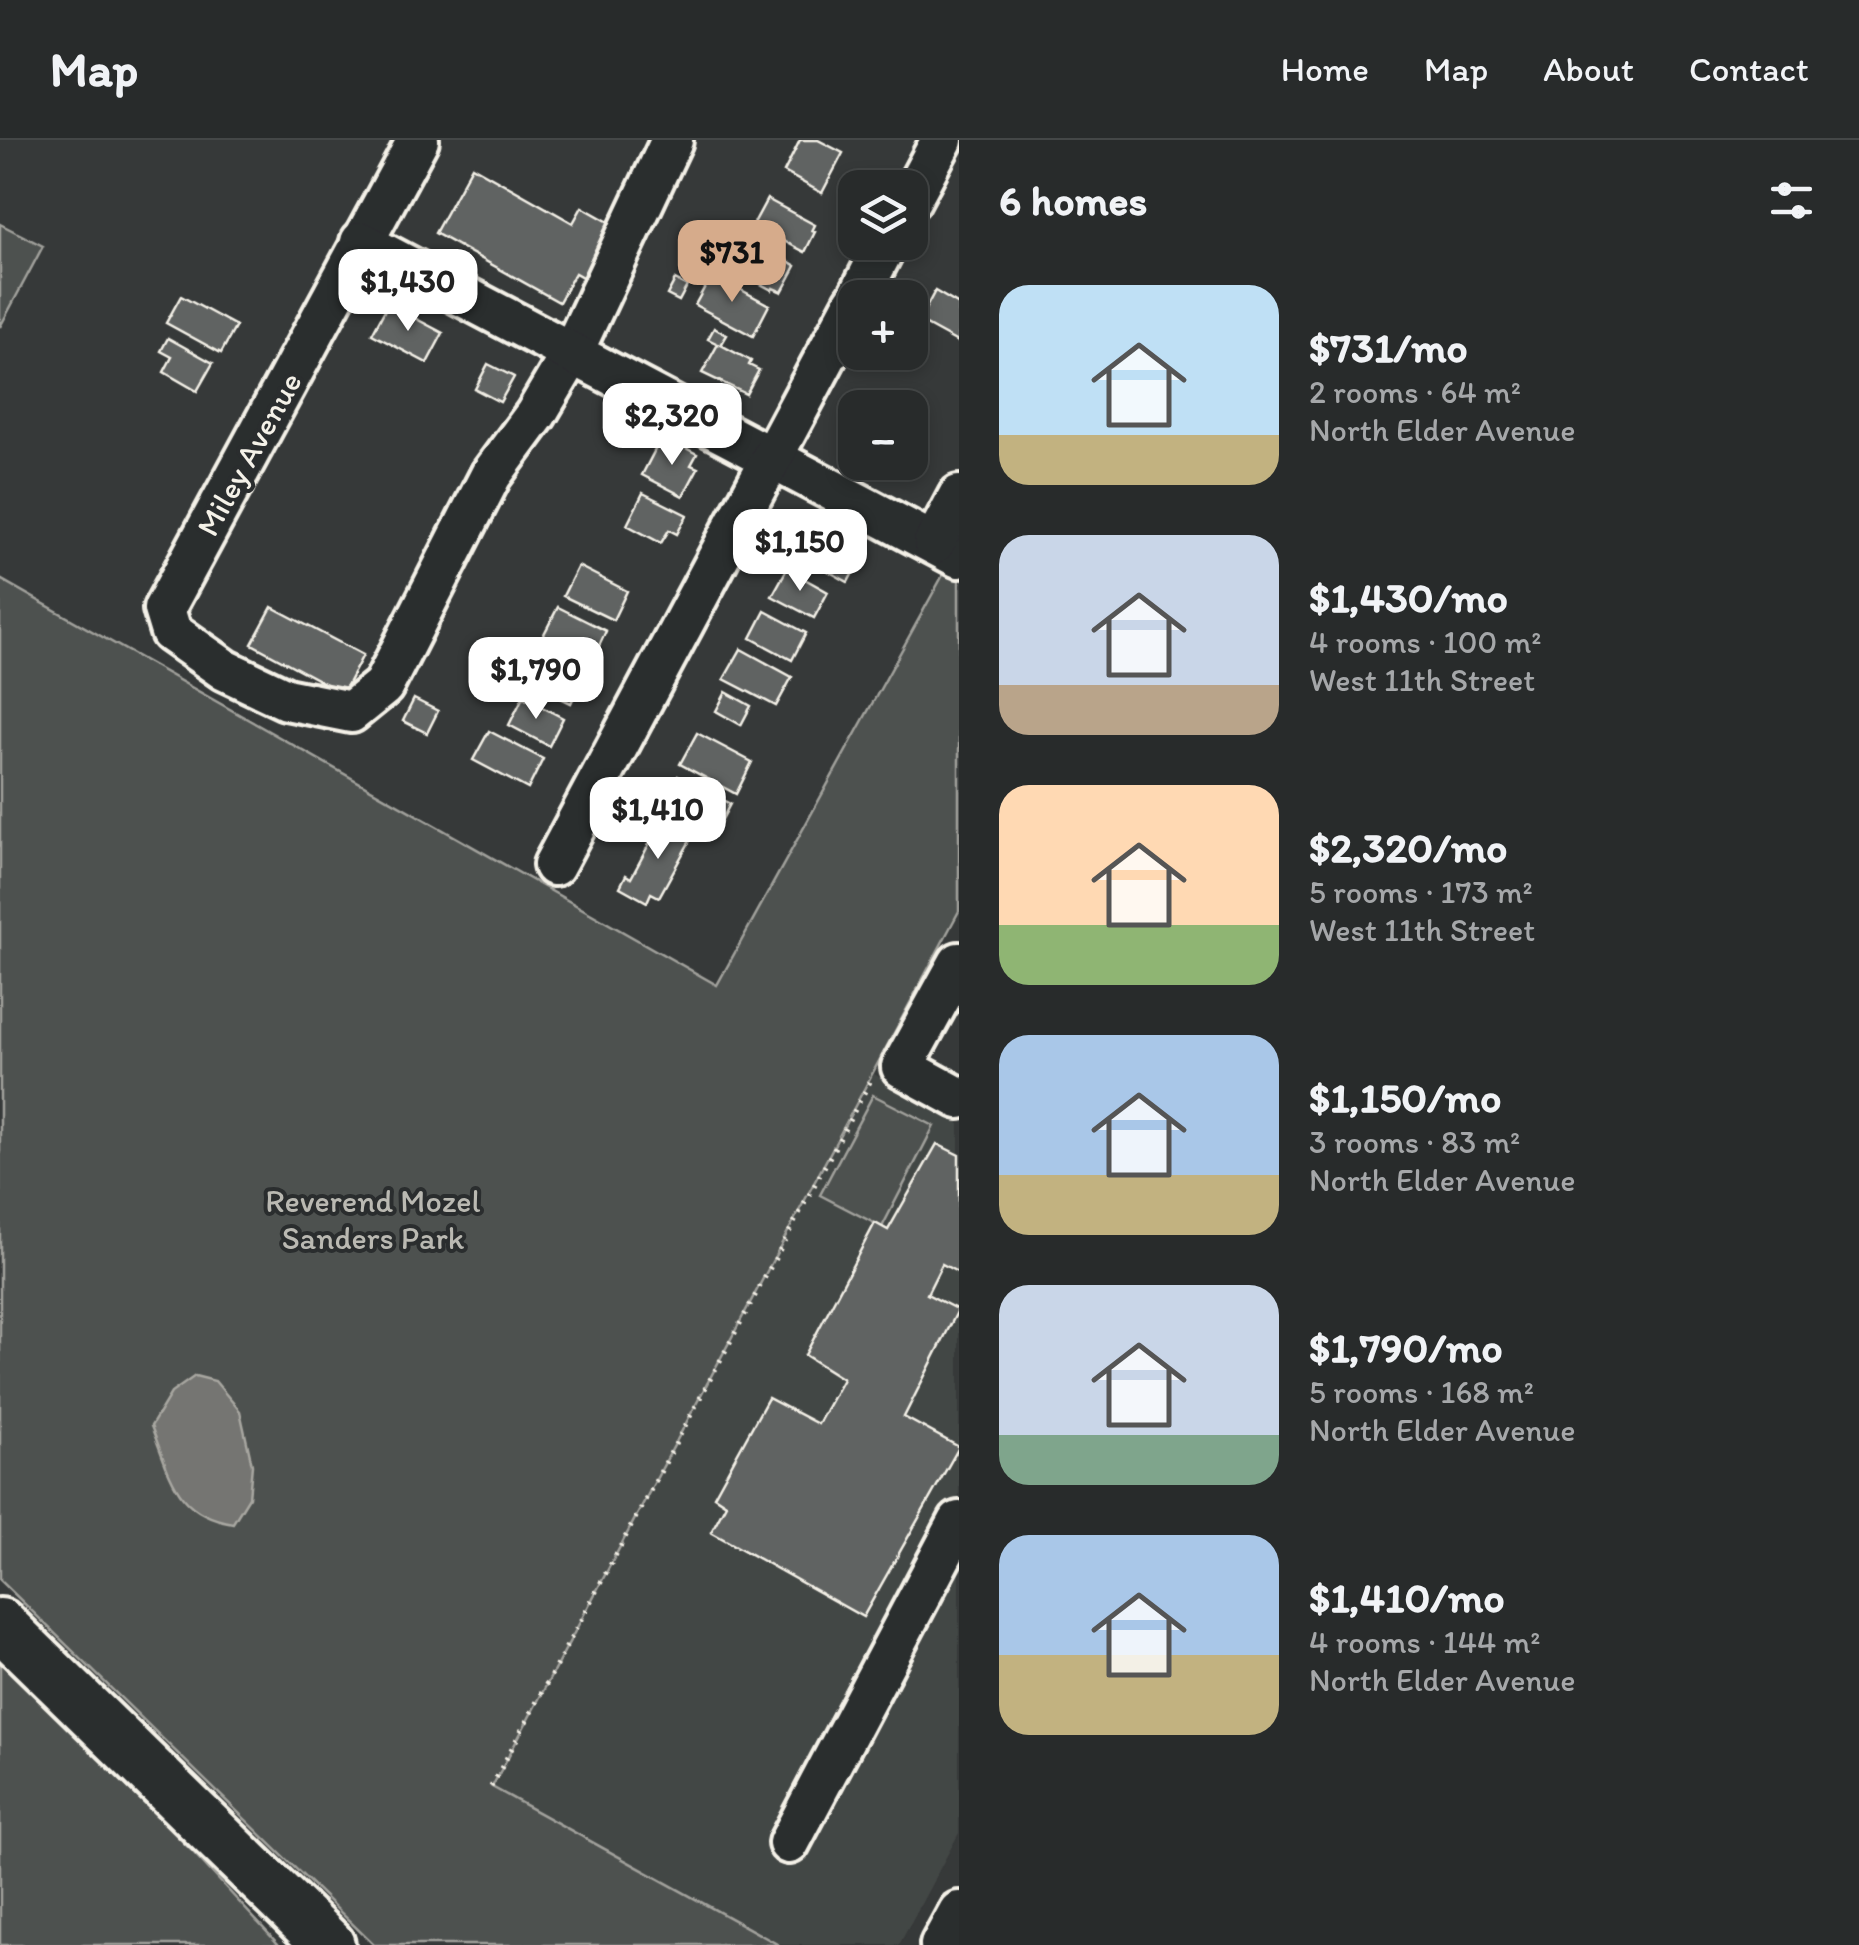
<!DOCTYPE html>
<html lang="en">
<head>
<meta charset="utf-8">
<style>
  body { margin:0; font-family:Itim,sans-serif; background:#343737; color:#f1f3f6; height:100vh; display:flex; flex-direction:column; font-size:38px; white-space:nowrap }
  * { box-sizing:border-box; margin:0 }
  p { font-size:32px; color:#a5a7a9 }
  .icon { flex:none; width:55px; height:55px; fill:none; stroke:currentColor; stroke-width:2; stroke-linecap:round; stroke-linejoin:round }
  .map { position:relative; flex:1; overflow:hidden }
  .side { display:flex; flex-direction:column; background:#282b2b; width:900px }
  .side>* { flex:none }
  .fabs { position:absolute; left:838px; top:30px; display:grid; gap:20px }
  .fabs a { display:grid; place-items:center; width:90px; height:90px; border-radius:20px; background:#282b2b; box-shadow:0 5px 15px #0003,0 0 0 2px #444747; font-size:50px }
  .price { position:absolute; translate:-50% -85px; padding:0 22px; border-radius:20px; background:#fff; color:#222; font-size:32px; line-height:65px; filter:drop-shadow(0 2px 5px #0008) }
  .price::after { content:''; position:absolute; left:50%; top:60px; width:30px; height:22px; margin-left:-15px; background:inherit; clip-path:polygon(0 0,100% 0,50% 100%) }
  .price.selected { background:#d6ab8b; color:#111 }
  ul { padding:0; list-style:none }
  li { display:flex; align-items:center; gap:30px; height:250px; padding:0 40px }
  li span { display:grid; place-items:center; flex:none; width:280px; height:200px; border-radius:30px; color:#555 }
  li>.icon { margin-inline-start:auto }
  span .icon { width:120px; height:120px; fill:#fffc; stroke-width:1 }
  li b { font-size:42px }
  h2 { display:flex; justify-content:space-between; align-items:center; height:120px; padding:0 40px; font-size:42px }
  header { display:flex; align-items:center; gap:60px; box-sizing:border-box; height:140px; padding:0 50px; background:#282b2b; border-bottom:2px solid #444747 }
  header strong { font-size:48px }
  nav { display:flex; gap:55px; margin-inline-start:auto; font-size:35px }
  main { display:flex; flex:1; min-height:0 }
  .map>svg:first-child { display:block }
  .built { fill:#434645 }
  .green { fill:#4e514f; stroke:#a1a19c; stroke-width:2.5 }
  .water { fill:#757572; stroke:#a8a7a1; stroke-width:2.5 }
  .building { fill:#616362; stroke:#f4f1e8; stroke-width:2.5 }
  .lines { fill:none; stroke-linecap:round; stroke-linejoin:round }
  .minor-casing { stroke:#f4f1e8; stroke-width:48 }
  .major-casing { stroke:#f4f1e8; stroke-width:58 }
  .path { stroke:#f4f1e8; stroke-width:5; stroke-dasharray:2.5 8; stroke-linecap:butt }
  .minor { stroke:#2a2d2e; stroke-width:40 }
  .major { stroke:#2a2d2e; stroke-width:50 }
  .labels { text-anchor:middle; stroke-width:8; stroke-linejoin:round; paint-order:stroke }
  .street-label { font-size:32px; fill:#f4f1e8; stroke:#2a2d2e }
  .park-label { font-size:32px; fill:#bab9b2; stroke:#2a2d2e }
</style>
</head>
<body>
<header>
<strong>Map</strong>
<nav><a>Home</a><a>Map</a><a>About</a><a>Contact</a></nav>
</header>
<main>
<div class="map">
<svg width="959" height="1805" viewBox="0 0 959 1805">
  <rect width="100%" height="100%" fill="#363939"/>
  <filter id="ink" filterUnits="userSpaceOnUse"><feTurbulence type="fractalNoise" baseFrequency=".01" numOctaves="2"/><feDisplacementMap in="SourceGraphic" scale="20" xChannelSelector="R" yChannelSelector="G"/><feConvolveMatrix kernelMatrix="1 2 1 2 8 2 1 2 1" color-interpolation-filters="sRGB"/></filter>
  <g filter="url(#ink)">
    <polygon class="built" points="874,934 959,982 959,1693 899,1805 779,1805 491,1647"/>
    <g class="green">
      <polygon points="0,84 43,106 0,187"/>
      <polygon points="948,426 959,432 959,771 492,1647 779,1805 374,1805 0,1440 0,439 717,845"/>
      <polygon points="873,955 934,986 882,1087 820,1055"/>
      <polygon points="0,1518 191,1710 279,1805 0,1805"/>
    </g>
    <path class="water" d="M195,1236L215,1241L240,1271L252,1325L249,1357L233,1383C174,1374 171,1335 151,1286L171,1253Z"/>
    <g class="building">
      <polygon points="800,0 818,0 843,13 822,53 784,32"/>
      <polygon points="472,26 573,83 582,67 623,90 593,143 575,133 559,162 435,93"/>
      <polygon points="767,59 815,85 812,91 815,92 805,112 753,85"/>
      <polygon points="741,92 796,126 782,152 773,148 772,150 723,124"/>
      <polygon points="712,134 769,165 753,196 695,165"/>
      <polygon points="675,140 687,146 679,161 667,155"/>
      <polygon points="935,151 959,165 959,203 919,181"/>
      <polygon points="181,156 236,186 221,213 166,183"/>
      <polygon points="388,164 443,193 427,223 372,194"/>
      <polygon points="714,188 727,195 721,205 751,221 749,225 759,230 746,254 702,233 718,204 708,199"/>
      <polygon points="168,198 213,223 197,251 164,232 172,217 161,211"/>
      <polygon points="488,224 514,237 500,262 475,249"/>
      <polygon points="651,276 662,282 655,298 643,292"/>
      <polygon points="676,303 697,314 691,325 698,328 683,356 642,335 657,306 670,313"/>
      <polygon points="643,353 687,375 677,394 669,390 661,403 627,385"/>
      <polygon points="808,382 864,412 848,442 792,411"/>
      <polygon points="578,426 627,451 613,480 563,456"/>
      <polygon points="787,429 828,452 814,478 772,456"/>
      <polygon points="272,467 363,515 343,553 252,504"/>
      <polygon points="558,467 606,491 592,521 543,496"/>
      <polygon points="765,471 806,493 792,520 751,498"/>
      <polygon points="741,509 792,537 776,566 724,539"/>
      <polygon points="541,515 584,536 571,563 527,542"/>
      <polygon points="726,552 751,566 741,585 716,571"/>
      <polygon points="523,557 563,578 549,606 509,585"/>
      <polygon points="414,559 438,571 427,593 403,581"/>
      <polygon points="489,591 543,619 528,649 473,620"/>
      <polygon points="697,593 752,622 736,654 680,624"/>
      <polygon points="678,636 730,664 714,695 662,667"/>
      <polygon points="662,680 692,697 659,757 651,753 647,762 620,747 626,735 631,738"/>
      <polygon points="937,1004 959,1015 959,1133 942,1124 927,1154 958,1170 904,1277 959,1307 863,1477 711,1392 726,1364 714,1356 768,1258 818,1284 843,1239 805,1215 875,1083 888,1090"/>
    </g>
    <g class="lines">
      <g class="minor-casing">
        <g id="minor">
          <polyline points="418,0 164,469 171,492 225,530 286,559 351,572 383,546 491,335 536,274 571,215 672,0"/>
          <polyline points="910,60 942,0"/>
          <polyline points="361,102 959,417"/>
          <polyline points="858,158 887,102"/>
          <polyline points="934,403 959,356"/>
          <polyline points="554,725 855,162"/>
          <polyline points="959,823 902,927 959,958"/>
          <polyline points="789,1703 959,1382"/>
          <polyline points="941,1805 959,1772"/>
        </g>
      </g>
      <g class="major-casing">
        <polyline id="major" points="0,1484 329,1805"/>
      </g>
      <polyline class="path" points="491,1647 872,938"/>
      <use href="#minor" class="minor"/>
      <use href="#major" class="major"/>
    </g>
  </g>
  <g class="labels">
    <g class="street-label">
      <text transform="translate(249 314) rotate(-61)" y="11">Miley Avenue</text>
    </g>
    <g class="park-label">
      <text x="373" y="1072">Reverend Mozel<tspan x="373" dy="37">Sanders Park</tspan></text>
    </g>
  </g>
</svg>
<div class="fabs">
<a><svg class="icon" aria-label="layers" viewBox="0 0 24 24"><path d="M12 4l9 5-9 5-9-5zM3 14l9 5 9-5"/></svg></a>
<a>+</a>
<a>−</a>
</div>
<b class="price selected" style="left:732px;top:165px">$731</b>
<b class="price" style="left:408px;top:194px">$1,430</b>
<b class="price" style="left:672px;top:328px">$2,320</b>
<b class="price" style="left:800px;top:454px">$1,150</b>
<b class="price" style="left:536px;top:582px">$1,790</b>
<b class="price" style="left:658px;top:722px">$1,410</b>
</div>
<section class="side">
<h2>6 homes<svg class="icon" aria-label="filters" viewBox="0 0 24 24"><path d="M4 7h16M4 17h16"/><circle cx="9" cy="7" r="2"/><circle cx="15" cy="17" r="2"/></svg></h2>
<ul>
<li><span style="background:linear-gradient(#bfe0f5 75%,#c2b280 0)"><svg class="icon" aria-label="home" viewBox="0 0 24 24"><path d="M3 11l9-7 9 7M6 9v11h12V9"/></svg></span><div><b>$731/mo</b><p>2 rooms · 64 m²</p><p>North Elder Avenue</p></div></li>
<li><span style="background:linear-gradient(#c9d6e8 75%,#b9a48a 0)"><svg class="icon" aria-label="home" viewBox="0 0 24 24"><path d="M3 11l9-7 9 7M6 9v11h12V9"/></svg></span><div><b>$1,430/mo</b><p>4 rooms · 100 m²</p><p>West 11th Street</p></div></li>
<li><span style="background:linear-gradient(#ffd9b3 70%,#8fb573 0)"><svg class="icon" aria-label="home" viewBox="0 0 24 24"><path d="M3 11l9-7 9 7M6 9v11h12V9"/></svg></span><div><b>$2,320/mo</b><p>5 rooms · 173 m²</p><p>West 11th Street</p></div></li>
<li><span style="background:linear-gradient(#a9c7e8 70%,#c2b280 0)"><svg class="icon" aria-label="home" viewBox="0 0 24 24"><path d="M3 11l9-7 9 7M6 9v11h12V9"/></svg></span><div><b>$1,150/mo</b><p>3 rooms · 83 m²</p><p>North Elder Avenue</p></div></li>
<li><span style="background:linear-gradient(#c9d6e8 75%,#7fa58c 0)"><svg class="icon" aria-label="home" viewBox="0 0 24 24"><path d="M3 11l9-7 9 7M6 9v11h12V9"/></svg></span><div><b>$1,790/mo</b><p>5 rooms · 168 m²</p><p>North Elder Avenue</p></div></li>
<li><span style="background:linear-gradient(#a9c7e8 60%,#c2b280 0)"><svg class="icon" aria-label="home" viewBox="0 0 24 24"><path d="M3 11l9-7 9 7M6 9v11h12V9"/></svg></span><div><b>$1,410/mo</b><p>4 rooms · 144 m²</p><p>North Elder Avenue</p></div></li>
</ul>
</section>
</main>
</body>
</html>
